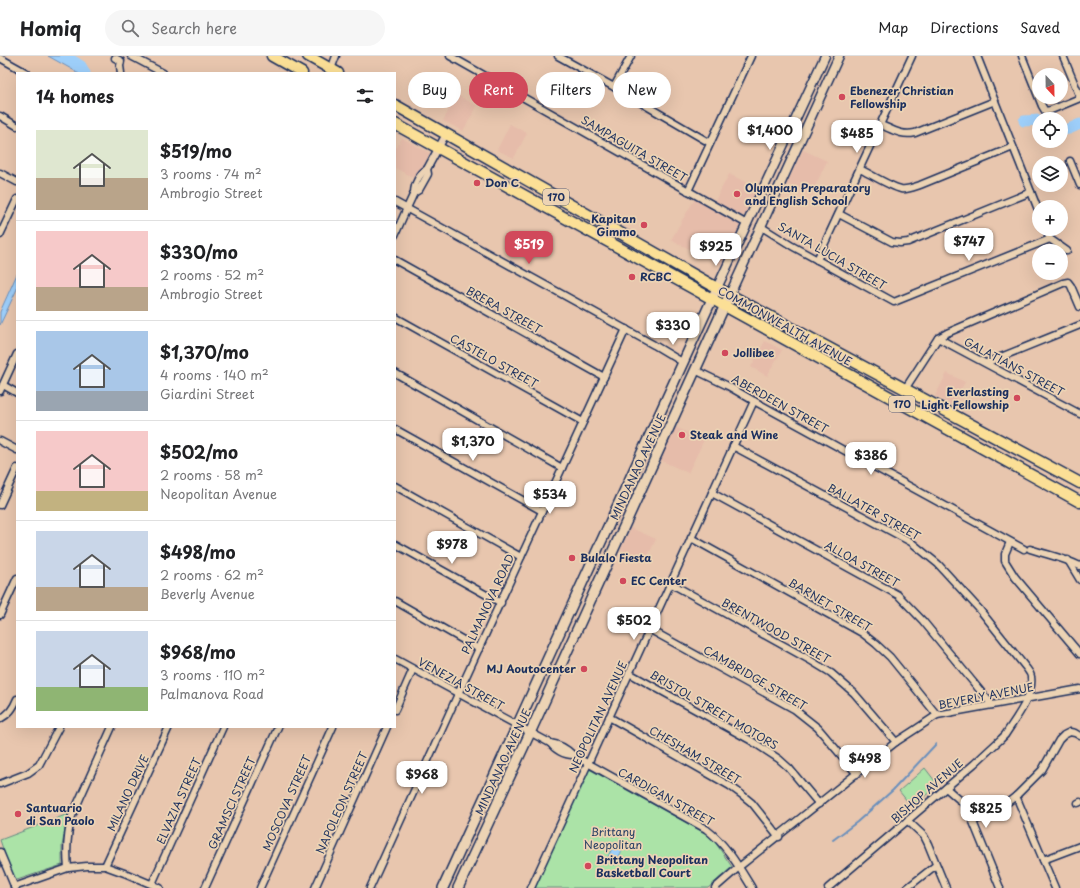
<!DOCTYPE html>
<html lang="en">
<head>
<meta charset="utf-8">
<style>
  body { margin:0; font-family:"Playpen Sans",sans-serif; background:#f6f6f6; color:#202124; height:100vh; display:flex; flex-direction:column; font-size:15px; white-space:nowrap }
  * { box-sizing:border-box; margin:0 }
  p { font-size:13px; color:#757577 }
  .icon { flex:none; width:22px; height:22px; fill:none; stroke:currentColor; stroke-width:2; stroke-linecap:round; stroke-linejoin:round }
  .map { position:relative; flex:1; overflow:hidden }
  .sheet { position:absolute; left:16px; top:16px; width:380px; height:656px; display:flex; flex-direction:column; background:#fff; border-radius:0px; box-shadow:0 4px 16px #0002 }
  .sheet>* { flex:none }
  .banner { position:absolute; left:408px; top:16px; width:380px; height:36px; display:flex; gap:8px }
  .needle { width:26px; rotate:158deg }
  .buttons { position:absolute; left:1032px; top:12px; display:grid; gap:8px }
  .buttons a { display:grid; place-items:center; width:36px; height:36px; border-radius:50%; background:#fff; box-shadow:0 4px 16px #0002; font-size:20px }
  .price { position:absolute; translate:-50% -34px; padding:0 9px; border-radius:8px; background:#fff; color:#222; font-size:13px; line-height:26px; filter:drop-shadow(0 1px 2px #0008) }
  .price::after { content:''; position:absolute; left:50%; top:24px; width:12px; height:9px; margin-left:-6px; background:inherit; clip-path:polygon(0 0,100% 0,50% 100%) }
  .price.active { background:#d1495b; color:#fff }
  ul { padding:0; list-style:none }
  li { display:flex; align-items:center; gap:12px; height:100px; padding:0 20px }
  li+li { border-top:1px solid #e0e0e0 }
  li span { display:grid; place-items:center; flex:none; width:112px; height:80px; border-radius:0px; color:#555 }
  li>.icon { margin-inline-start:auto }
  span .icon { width:48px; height:48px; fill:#fffc; stroke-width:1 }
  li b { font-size:17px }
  h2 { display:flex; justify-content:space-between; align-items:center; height:48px; padding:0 20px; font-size:17px }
  .chip { padding:0 14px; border-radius:18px; background:#fff; box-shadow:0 4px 16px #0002; font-size:14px; line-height:36px }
  .chip.active { background:#d1495b; color:#fff }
  header { display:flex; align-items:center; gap:24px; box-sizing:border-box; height:56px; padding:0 20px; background:#fff; border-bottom:1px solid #e0e0e0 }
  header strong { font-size:19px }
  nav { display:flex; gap:22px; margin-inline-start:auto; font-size:14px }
  .search { width:280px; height:36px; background:#f6f6f6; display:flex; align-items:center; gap:10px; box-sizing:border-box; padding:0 14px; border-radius:22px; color:#757577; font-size:15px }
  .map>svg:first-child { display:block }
  .built { fill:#e6bcaa }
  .green { fill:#abe3a7; stroke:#638982 }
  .water { fill:#9ecffa; stroke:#6a8fbc }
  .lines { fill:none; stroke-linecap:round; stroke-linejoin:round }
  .stream { stroke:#6a8fbc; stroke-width:2 }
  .river { stroke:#9ecffa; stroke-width:11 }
  .minor-casing { stroke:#1b2f5e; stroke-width:9 }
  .tertiary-casing { stroke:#1b2f5e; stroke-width:11 }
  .secondary-casing { stroke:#1b2f5e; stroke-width:12 }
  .primary-casing { stroke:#1b2f5e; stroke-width:13 }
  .minor { stroke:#ecd3b4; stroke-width:6 }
  .tertiary { stroke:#ecd3b4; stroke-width:8 }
  .secondary { stroke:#ecd3b4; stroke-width:9 }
  .primary { stroke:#fbdf96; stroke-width:10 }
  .poi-dot { fill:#d1495b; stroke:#ecd3b4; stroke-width:1.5 }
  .labels { text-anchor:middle; stroke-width:3.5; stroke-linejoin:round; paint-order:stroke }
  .shield { fill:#ecd3b4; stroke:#5a6078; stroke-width:1 }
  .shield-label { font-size:10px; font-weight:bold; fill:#1b2f5e }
  .poi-label { font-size:11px; font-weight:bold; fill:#1b2f5e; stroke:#ecd3b4; text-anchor:start }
  .street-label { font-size:11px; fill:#1b2f5e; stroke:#ecd3b4 }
  .park-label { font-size:11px; fill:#294165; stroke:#ecd3b4 }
</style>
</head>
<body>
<header>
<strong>Homiq</strong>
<div class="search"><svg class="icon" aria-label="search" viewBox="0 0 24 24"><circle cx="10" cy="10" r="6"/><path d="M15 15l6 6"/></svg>Search here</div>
<nav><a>Map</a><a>Directions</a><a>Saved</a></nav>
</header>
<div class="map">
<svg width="1080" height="832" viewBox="0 0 1080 832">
  <rect width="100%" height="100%" fill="#e8c6ae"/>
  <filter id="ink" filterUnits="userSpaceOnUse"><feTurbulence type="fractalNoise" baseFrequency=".025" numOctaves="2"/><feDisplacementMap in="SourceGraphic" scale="8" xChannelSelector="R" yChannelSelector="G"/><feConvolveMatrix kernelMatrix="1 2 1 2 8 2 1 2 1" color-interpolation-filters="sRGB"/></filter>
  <g filter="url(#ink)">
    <g class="built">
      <polygon points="457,39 477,50 463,75 443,65"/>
      <polygon points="510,68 527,77 514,102 497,94"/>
      <polygon points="402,82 430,97 416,123 395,112 395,94"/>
      <polygon points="803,94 827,105 811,139 787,128"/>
      <polygon points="729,118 758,132 744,160 715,145"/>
      <polygon points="695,143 742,168 732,188 722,209 671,184 681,166"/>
      <polygon points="765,285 782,294 767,320 751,311"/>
      <polygon points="947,317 965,326 952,349 935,340"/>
      <polygon points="675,371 704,384 688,417 660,404"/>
      <polygon points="631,472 656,483 646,504 621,493"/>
    </g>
    <g class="green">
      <polygon points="925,712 938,729 912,751 899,735"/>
      <polygon points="589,713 705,777 715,786 732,811 708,832 535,832"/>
      <polygon points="68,758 62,790 62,809 14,825 0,784"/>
    </g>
    <g class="water">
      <polygon points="48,0 66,0 78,7 87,17 76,17 75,15"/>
      <polygon points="17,218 17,233 0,269 0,256"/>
      <polygon points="615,786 624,790 615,809 606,805"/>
    </g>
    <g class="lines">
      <polyline class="stream" points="833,784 857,766 893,734 936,688"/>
      <g class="river">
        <polyline points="65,0 81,10 85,17"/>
        <polyline points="1024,65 1039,64"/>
        <polyline points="1061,74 1069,73 1080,68"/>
      </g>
      <g class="minor-casing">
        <g id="minor">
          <polyline points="131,0 163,17"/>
          <polyline points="450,0 747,168"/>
          <polyline points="558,0 614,31 710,87"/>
          <polyline points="977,0 1039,156"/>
          <polyline points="1022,0 1042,50 1045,55 1051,54 1080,42"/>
          <polyline points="1063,0 1080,41"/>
          <polyline points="0,2 27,17"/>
          <polyline points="115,2 121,5 120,10 121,17"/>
          <polyline points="330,16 336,0"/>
          <polyline points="614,31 631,0"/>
          <polyline points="0,60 17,70"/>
          <path d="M881,69C893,74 902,80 915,77L995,45"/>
          <polyline points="1070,105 1080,129"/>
          <path d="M860,113C870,118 891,131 901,133C907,134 914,131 920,129L1013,91"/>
          <polyline points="0,117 17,126"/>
          <polyline points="688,135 751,0"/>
          <path d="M414,137C414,128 420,117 427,113"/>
          <polyline points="395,146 654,289 684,307"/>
          <polyline points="839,158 892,186 900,187 908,186 1031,136"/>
          <polyline points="760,170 792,190 894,246 1050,183"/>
          <polyline points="1046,173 1050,183 1067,195"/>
          <polyline points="0,179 17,143"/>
          <polyline points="395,179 407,152 414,137 419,134 428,118 427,113 446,78"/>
          <polyline points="395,204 604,321"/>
          <polyline points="817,204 912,0"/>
          <polyline points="395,261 583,366"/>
          <polyline points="938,282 1080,358"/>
          <polyline points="986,307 1080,269"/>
          <polyline points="695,314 728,330 754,345 1024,493"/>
          <polyline points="395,317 562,412"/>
          <polyline points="3,329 17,337"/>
          <polyline points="905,333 938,282 947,277 1063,227 1068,226 1071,230 1080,251"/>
          <polyline points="0,335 17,298"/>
          <polyline points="395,373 542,455"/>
          <polyline points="0,385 17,394"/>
          <path d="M733,390L911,486L938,508L980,554L1027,613C1029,616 1031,618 1031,621C1034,640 1015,663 1005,679L1001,683L974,708L828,832"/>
          <polyline points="395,430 521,501"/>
          <polyline points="712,437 898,539 923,565 992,649"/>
          <polyline points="0,449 17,412"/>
          <polyline points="691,482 862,577 876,588 890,601 937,659"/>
          <polyline points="1010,486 1005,498 1005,505 1015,521 1080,598"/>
          <polyline points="395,488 501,547"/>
          <path d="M1030,493C1048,499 1064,502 1080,510"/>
          <polyline points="1068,504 1080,524"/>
          <polyline points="670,527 808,603 831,617 854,637 896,686"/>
          <polyline points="395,545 479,593"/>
          <polyline points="0,559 17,522"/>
          <polyline points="649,573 794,653 818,672 857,718"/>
          <path d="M395,603L550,687C558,688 567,693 573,699L706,773C726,788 739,811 752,832"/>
          <polyline points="629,617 750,684 779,703 789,712 819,748"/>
          <polyline points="395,654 413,613"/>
          <polyline points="609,661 730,730 741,738 752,747 779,781"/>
          <path d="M0,663C9,658 13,653 17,643"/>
          <path d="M550,687C555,694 564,699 573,699"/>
          <polyline points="0,728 28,717 39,709 59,671"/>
          <polyline points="946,732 962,746 969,756 1000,832"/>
          <polyline points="1016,740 1055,832"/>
          <polyline points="1078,747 1080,746"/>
          <polyline points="908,765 924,780 928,788 946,832"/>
          <polyline points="974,765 998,754 1016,740 1042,714 1059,684 1064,679 1070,676 1075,677 1080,680"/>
          <polyline points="0,796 15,832"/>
          <polyline points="1043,804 1080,790"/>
          <polyline points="105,810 169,671"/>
          <path d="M68,812C66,793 67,778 72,760L112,671"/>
          <polyline points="152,828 223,671"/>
          <polyline points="14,831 68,812 87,810 105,810 127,818 160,832"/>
          <polyline points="205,832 278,671"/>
          <polyline points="260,832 333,671"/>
          <polyline points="315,832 387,671"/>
          <polyline points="370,832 458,638 626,273"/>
          <polyline points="531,832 754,345"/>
          <polyline points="715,832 739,811 896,686 916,673 937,659 1080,633"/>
          <polyline points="907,832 936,809"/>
        </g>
      </g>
      <g class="tertiary-casing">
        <g id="tertiary">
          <polyline points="717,232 825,0"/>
          <polyline points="730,238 839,0"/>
        </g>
      </g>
      <g class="secondary-casing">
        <g id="secondary">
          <polyline points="443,832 717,232"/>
          <polyline points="458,832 530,677 730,238"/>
        </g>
      </g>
      <g class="primary-casing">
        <g id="primary">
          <polyline points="272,0 302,17"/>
          <polyline points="308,0 338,17"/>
          <polyline points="395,49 717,232 1080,427"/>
          <polyline points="395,68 1080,446"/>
        </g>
      </g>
      <use href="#minor" class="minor"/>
      <use href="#tertiary" class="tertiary"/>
      <use href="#secondary" class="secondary"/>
      <use href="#primary" class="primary"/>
    </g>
  </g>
  <g class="poi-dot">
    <circle cx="842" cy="41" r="4"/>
    <circle cx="477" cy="127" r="4"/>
    <circle cx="737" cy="138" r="4"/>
    <circle cx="644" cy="169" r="4"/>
    <circle cx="632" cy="221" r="4"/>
    <circle cx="725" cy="297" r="4"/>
    <circle cx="1017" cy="342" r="4"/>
    <circle cx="682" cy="379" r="4"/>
    <circle cx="572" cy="502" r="4"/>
    <circle cx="623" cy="525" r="4"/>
    <circle cx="584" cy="613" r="4"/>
    <circle cx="18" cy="758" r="4"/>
    <circle cx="588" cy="810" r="4"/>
  </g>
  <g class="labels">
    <g class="shield">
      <rect x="543" y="133" width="26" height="16" rx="3"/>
      <rect x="889" y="340" width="26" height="16" rx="3"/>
    </g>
    <g class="shield-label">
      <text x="556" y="145">170</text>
      <text x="902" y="352">170</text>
    </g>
    <g class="poi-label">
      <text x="850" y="39">Ebenezer Christian<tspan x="850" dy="13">Fellowship</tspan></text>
      <text x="485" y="131">Don C</text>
      <text x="745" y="136">Olympian Preparatory<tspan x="745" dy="13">and English School</tspan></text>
      <text x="636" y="167" text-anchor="end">Kapitan<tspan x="636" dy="13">Gimmo</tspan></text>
      <text x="640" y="225">RCBC</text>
      <text x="733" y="301">Jollibee</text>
      <text x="1009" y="340" text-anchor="end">Everlasting<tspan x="1009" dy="13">Light Fellowship</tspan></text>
      <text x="690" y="383">Steak and Wine</text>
      <text x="580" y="506">Bulalo Fiesta</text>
      <text x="631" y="529">EC Center</text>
      <text x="576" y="617" text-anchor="end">MJ Aoutocenter</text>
      <text x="26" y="756">Santuario<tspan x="26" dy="13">di San Paolo</tspan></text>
      <text x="596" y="808">Brittany Neopolitan<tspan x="596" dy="13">Basketball Court</tspan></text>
    </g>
    <g class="street-label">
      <text transform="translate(634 93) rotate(30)" y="4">SAMPAGUITA STREET</text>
      <text transform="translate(832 200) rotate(30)" y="4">SANTA LUCIA STREET</text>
      <text transform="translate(504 254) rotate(29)" y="4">BRERA STREET</text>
      <text transform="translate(785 270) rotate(29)" y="4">COMMONWEALTH AVENUE</text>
      <text transform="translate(494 305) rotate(29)" y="4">CASTELO STREET</text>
      <text transform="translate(1014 311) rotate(28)" y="4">GALATIANS STREET</text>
      <text transform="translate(780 348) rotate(29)" y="4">ABERDEEN STREET</text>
      <text transform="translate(638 411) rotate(-65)" y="4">MINDANAO AVENUE</text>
      <text transform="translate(874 456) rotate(29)" y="4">BALLATER STREET</text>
      <text transform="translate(862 508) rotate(29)" y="4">ALLOA STREET</text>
      <text transform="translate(488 548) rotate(-65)" y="4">PALMANOVA ROAD</text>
      <text transform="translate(830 549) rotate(30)" y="4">BARNET STREET</text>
      <text transform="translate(776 575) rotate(29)" y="4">BRENTWOOD STREET</text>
      <text transform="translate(755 622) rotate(30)" y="4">CAMBRIDGE STREET</text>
      <text transform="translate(461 628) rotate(29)" y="4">VENEZIA STREET</text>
      <text transform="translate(986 640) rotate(-11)" y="4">BEVERLY AVENUE</text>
      <text transform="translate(714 654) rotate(30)" y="4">BRISTOL STREET MOTORS</text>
      <text transform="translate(598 661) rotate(-65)" y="4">NEOPOLITAN AVENUE</text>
      <text transform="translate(695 699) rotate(30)" y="4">CHESHAM STREET</text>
      <text transform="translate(503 706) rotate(-65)" y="4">MINDANAO AVENUE</text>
      <text transform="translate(927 735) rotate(-41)" y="4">BISHOP AVENUE</text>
      <text transform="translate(128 737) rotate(-65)" y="4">MILANO DRIVE</text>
      <text transform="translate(666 741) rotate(29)" y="4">CARDIGAN STREET</text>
      <text transform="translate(179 745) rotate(-66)" y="4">ELVAZIA STREET</text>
      <text transform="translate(232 747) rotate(-66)" y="4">GRAMSCI STREET</text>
      <text transform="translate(287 747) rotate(-66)" y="4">MOSCOVA STREET</text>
      <text transform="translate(342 747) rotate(-66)" y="4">NAPOLEON STREET</text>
    </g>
    <g class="park-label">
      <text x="613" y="780">Brittany<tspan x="613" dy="13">Neopolitan</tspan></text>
    </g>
  </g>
</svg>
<div class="buttons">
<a><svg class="needle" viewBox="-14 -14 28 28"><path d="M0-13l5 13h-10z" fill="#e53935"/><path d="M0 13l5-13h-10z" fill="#757577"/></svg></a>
<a><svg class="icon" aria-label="locate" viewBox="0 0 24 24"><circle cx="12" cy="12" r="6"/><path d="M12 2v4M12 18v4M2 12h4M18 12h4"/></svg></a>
<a><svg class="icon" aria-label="layers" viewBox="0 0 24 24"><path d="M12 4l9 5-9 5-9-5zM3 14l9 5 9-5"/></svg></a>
<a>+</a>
<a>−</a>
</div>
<b class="price" style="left:770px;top:95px">$1,400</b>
<b class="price" style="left:857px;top:98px">$485</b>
<b class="price" style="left:969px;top:206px">$747</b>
<b class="price active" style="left:529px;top:209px">$519</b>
<b class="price" style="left:716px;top:211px">$925</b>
<b class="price" style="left:673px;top:290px">$330</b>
<b class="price" style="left:473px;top:406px">$1,370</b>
<b class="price" style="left:871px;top:420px">$386</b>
<b class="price" style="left:550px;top:459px">$534</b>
<b class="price" style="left:452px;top:509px">$978</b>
<b class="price" style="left:634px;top:585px">$502</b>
<b class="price" style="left:865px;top:723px">$498</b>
<b class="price" style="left:422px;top:739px">$968</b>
<b class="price" style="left:986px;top:773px">$825</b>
<div class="banner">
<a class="chip">Buy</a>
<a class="chip active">Rent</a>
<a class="chip">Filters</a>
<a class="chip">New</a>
</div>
<section class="sheet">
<h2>14 homes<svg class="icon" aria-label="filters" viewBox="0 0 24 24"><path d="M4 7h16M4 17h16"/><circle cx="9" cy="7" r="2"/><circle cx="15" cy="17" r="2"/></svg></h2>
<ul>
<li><span style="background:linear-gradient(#dfe7d0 60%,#b9a48a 0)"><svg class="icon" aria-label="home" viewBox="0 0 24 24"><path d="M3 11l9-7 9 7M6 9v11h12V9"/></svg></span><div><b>$519/mo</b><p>3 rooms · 74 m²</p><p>Ambrogio Street</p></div></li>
<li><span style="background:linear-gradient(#f6c9c9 70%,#b9a48a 0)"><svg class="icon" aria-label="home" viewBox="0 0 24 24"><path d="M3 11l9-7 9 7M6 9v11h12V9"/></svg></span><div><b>$330/mo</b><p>2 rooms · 52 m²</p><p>Ambrogio Street</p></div></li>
<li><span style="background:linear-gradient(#a9c7e8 75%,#9aa5b1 0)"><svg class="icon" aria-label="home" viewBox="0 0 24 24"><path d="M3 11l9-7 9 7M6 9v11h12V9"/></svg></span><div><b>$1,370/mo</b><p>4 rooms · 140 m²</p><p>Giardini Street</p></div></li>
<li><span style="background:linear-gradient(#f6c9c9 75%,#c2b280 0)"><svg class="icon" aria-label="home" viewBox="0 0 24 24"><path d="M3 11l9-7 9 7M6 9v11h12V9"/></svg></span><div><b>$502/mo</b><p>2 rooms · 58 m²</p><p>Neopolitan Avenue</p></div></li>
<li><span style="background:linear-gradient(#c9d6e8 70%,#b9a48a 0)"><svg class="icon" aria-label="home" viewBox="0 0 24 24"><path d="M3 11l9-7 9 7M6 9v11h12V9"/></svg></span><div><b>$498/mo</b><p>2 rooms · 62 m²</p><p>Beverly Avenue</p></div></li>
<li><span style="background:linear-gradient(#c9d6e8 70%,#8fb573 0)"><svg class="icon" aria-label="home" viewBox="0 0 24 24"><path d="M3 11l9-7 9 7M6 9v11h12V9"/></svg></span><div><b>$968/mo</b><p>3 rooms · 110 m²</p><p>Palmanova Road</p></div></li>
</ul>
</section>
</div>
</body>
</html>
